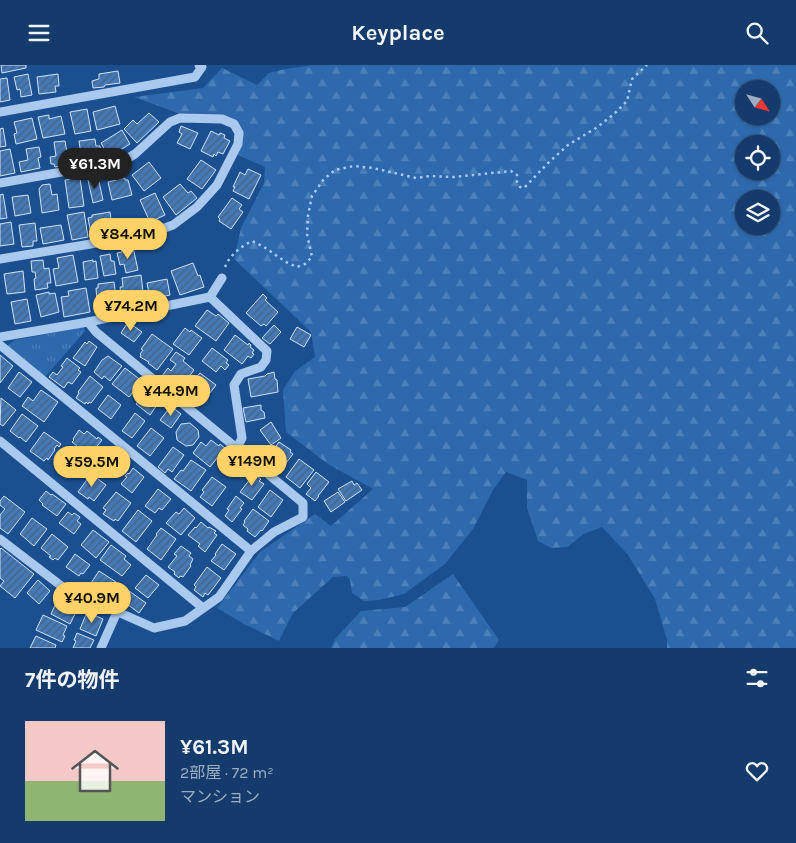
<!DOCTYPE html>
<html lang="ja">
<head>
<meta charset="utf-8">
<style>
  body { margin:0; font-family:Karla,"Noto Sans JP",sans-serif; background:#214673; color:#f1f3f6; height:100vh; display:flex; flex-direction:column; font-size:19px; white-space:nowrap }
  * { box-sizing:border-box; margin:0 }
  p { font-size:16px; color:#9dadc1 }
  .icon { flex:none; width:28px; height:28px; fill:none; stroke:currentColor; stroke-width:2; stroke-linecap:round; stroke-linejoin:round }
  .map { position:relative; height:583px; overflow:hidden }
  .drawer { display:flex; flex-direction:column; background:#143b6b; flex:1 }
  .drawer>* { flex:none }
  .needle { width:32px; rotate:126deg }
  .controls { position:absolute; left:735px; top:15px; display:grid; gap:10px }
  .controls a { display:grid; place-items:center; width:45px; height:45px; border-radius:50%; background:#143b6b; box-shadow:0 1px 4px #0004,0 0 0 1px #33557e; font-size:25px }
  .price { position:absolute; translate:-50% -42px; padding:0 11px; border-radius:18px; background:#ffd166; color:#111; font-size:16px; line-height:32px; filter:drop-shadow(0 1px 2px #0008) }
  .price::after { content:''; position:absolute; left:50%; top:30px; width:15px; height:11px; margin-left:-8px; background:inherit; clip-path:polygon(0 0,100% 0,50% 100%) }
  .price.active { background:#222; color:#fff }
  ul { padding:0; list-style:none }
  li { display:flex; align-items:center; gap:15px; height:125px; padding:0 25px }
  li span { display:grid; place-items:center; flex:none; width:140px; height:100px; border-radius:0px; color:#555 }
  li>.icon { margin-inline-start:auto }
  span .icon { width:60px; height:60px; fill:#fffc; stroke-width:1 }
  li b { font-size:21px }
  h2 { display:flex; justify-content:space-between; align-items:center; height:60px; padding:0 25px; font-size:21px }
  header { display:flex; justify-content:space-between; align-items:center; height:65px; padding:0 25px; background:#143b6b; font-size:22px; font-weight:700 }
  .map>svg:first-child { display:block }
  .forest { fill:url(#forest-firs); fill-rule:evenodd }
  .park { fill:url(#park-tufts) }
  .building { fill:url(#building-hatch); stroke:#cfe3fa }
  .lines { fill:none; stroke-linecap:round; stroke-linejoin:round }
  .path { stroke:#a9c9ee; stroke-width:2.5; stroke-dasharray:2.5 4; stroke-linecap:butt }
  .minor { stroke:#a9c9ee; stroke-width:9 }
</style>
</head>
<body>
<header><svg class="icon" aria-label="menu" viewBox="0 0 24 24"><path d="M4 6h16M4 12h16M4 18h16"/></svg>Keyplace<svg class="icon" aria-label="search" viewBox="0 0 24 24"><circle cx="10" cy="10" r="6"/><path d="M15 15l6 6"/></svg></header>
<div class="map">
<svg width="796" height="583" viewBox="0 0 796 583">
  <defs>
    <pattern id="forest-firs" width="22" height="20" patternUnits="userSpaceOnUse" patternTransform="scale(1.25)"><rect width="22" height="20" fill="#2e69ad"/><path d="M5 1l3.5 6h-7zM16 11l3.5 6h-7z" fill="#4d80b9"/></pattern>
    <pattern id="park-tufts" width="24" height="20" patternUnits="userSpaceOnUse" patternTransform="scale(1.25)"><rect width="24" height="20" fill="#2e69ad"/><path d="M3 7l-1-3M5 7V3M7 7l1-3M15 17l-1-3M17 17v-4M19 17l1-3" fill="none" stroke="#4d80b9"/></pattern>
    <pattern id="building-hatch" width="6" height="6" patternUnits="userSpaceOnUse" patternTransform="scale(1.25)"><rect width="6" height="6" fill="#4478b7"/><path d="M-1 1l2-2M0 6l6-6M5 7l2-2" fill="none" stroke="#486282"/></pattern>
  </defs>
  <rect width="100%" height="100%" fill="#1b4f8f"/>
  <g class="forest">
    <path d="M312,0H796V583H667V575L655,534L628,490L602,462L584,469L567,482L551,483L538,476L527,443V415L506,407L493,425L473,464L445,499L404,529L379,535L364,536L352,528L350,515L347,511L333,512L293,548L279,576L244,559L217,543L260,487L315,449L331,461L373,424L328,399L286,367L283,325L295,306L315,292L311,267L234,194L241,163L264,118L265,102L234,88L238,72L234,61L217,54L183,50L134,32L203,23L222,3L257,20L269,8L285,4ZM744,24H771V51H744ZM744,79H771V106H744ZM744,134H771V161H744Z"/>
    <polygon points="453,509 499,575 494,583 331,583 335,574 361,546 405,542"/>
  </g>
  <polygon class="park" points="83,262 85,266 45,312 7,281 15,275"/>
  <g class="building">
    <polygon points="1,0 26,0 26,3 2,8"/>
    <polygon points="118,6 120,18 105,20 104,22 93,23 92,16 99,14 99,9"/>
    <polygon points="28,9 32,30 21,32 20,24 17,25 14,12"/>
    <polygon points="58,9 59,21 55,21 56,27 39,29 37,12"/>
    <polygon points="7,13 10,35 0,37 0,14"/>
    <polygon points="115,41 120,59 97,65 93,47"/>
    <polygon points="87,44 91,66 75,69 70,47"/>
    <polygon points="149,48 159,57 137,78 124,64 133,55 137,59"/>
    <polygon points="49,50 49,54 61,51 65,69 43,73 38,52"/>
    <polygon points="32,53 37,74 16,79 14,69 17,68 14,57"/>
    <polygon points="181,61 198,68 190,84 177,78 182,69 179,67"/>
    <polygon points="3,63 6,81 0,82 0,64"/>
    <polygon points="122,65 130,79 109,92 101,78"/>
    <polygon points="211,66 219,70 220,68 225,70 224,73 230,76 223,89 218,87 216,91 214,89 213,92 201,86"/>
    <polygon points="95,74 96,81 100,81 102,95 78,98 78,91 81,90 79,76"/>
    <polygon points="65,76 69,100 55,102 54,99 51,99 50,92 56,91 54,77"/>
    <polygon points="39,82 41,92 38,93 40,103 21,107 19,97 28,95 26,84"/>
    <polygon points="10,84 15,108 0,111 0,86"/>
    <polygon points="201,95 216,105 202,124 187,114"/>
    <polygon points="149,97 161,113 144,126 132,110"/>
    <polygon points="248,104 261,110 249,134 233,126 235,122 233,122 240,107 245,110"/>
    <polygon points="98,112 103,135 93,138 88,115"/>
    <polygon points="80,113 84,141 69,143 65,115"/>
    <polygon points="125,113 125,115 128,115 132,130 112,135 108,117"/>
    <polygon points="50,119 52,130 57,129 59,145 42,148 39,124 42,120"/>
    <polygon points="180,119 188,128 191,126 197,133 176,150 163,132"/>
    <polygon points="155,128 165,150 150,157 140,135"/>
    <polygon points="3,129 7,153 0,154 0,130"/>
    <polygon points="28,130 31,148 15,151 12,132"/>
    <polygon points="232,133 242,140 239,144 243,147 231,164 219,156 220,154 218,152"/>
    <polygon points="84,147 88,172 72,175 67,150"/>
    <polygon points="110,147 113,168 97,171 97,169 91,169 88,153 92,152 92,150"/>
    <polygon points="11,157 14,179 0,181 0,159"/>
    <polygon points="35,158 37,176 33,176 33,181 22,182 19,160"/>
    <polygon points="61,160 64,175 43,179 40,163"/>
    <polygon points="133,182 138,205 126,208 124,199 120,200 117,188 122,187 121,184"/>
    <polygon points="110,189 111,196 114,196 116,209 104,211 100,191"/>
    <polygon points="73,190 78,217 56,221 53,204 59,203 57,193"/>
    <polygon points="43,195 44,204 49,203 51,218 47,218 48,223 35,225 34,214 36,213 35,207 32,207 31,196"/>
    <polygon points="93,195 93,197 96,196 98,213 85,215 83,197"/>
    <polygon points="193,198 198,211 200,210 204,222 180,230 171,206"/>
    <polygon points="23,206 25,227 7,229 4,209"/>
    <polygon points="141,210 144,235 122,238 120,222 123,222 122,213"/>
    <polygon points="167,214 170,230 150,234 147,218"/>
    <polygon points="114,217 117,242 96,245 95,237 97,236 96,223 98,223 98,219"/>
    <polygon points="86,223 90,247 64,252 61,232 69,231 68,226"/>
    <polygon points="49,227 49,229 55,228 59,247 41,252 36,230"/>
    <polygon points="263,229 267,233 265,235 278,247 266,261 264,259 261,261 246,248"/>
    <polygon points="27,234 31,256 15,259 11,237"/>
    <polygon points="207,245 216,251 218,249 229,258 216,276 195,261"/>
    <polygon points="128,257 142,267 134,277 121,268"/>
    <polygon points="274,260 281,267 270,279 262,273"/>
    <polygon points="297,262 311,270 304,282 290,274"/>
    <polygon points="185,263 190,267 191,265 202,273 189,290 173,279"/>
    <polygon points="152,269 173,284 157,305 148,298 149,297 140,292 141,290 140,289 143,285 141,284"/>
    <polygon points="235,270 248,280 249,278 251,280 250,282 254,285 252,288 254,289 251,293 248,291 242,299 224,285"/>
    <polygon points="89,276 97,282 85,301 73,293 85,277 87,279"/>
    <polygon points="212,283 228,295 226,298 229,300 225,305 221,301 216,307 202,296"/>
    <polygon points="176,287 185,293 183,296 194,305 180,324 162,311 168,303 171,306 176,299 170,295"/>
    <polygon points="0,290 13,301 0,318"/>
    <polygon points="108,291 122,301 110,316 104,311 102,314 94,307 102,295"/>
    <polygon points="67,293 80,303 78,305 81,307 72,319 68,317 64,323 49,312 53,307 57,310 63,302 61,301"/>
    <polygon points="125,303 142,316 129,332 112,319"/>
    <polygon points="19,307 32,317 20,332 8,323"/>
    <polygon points="274,307 275,314 277,315 278,327 251,332 248,314 265,311 267,309"/>
    <polygon points="200,308 216,320 210,328 206,325 199,334 197,332 195,335 186,328 196,316 195,314"/>
    <polygon points="90,311 103,322 91,338 89,337 88,339 86,337 85,339 76,333 79,328 78,327"/>
    <polygon points="149,323 162,333 150,350 136,339"/>
    <polygon points="41,325 58,337 44,357 22,341 28,332 33,336"/>
    <polygon points="108,330 121,340 111,354 98,344"/>
    <polygon points="1,333 16,345 3,361 0,359"/>
    <polygon points="261,340 261,345 264,347 265,353 246,357 243,343"/>
    <polygon points="171,341 181,349 171,363 160,355"/>
    <polygon points="135,348 145,356 132,373 122,366"/>
    <polygon points="22,349 38,361 26,377 20,372 19,373 10,366"/>
    <polygon points="271,357 281,373 271,380 260,365"/>
    <polygon points="190,358 198,365 199,372 193,380 186,381 177,375 176,367 181,359"/>
    <polygon points="151,363 164,373 150,391 137,381"/>
    <polygon points="79,365 84,369 87,366 97,374 98,372 102,375 89,391 72,377 74,375 73,374"/>
    <polygon points="44,367 61,379 59,382 57,380 54,384 55,385 48,395 47,393 44,396 30,386"/>
    <polygon points="211,375 219,381 220,379 225,383 210,402 193,388 201,377 206,381"/>
    <polygon points="279,377 291,385 290,387 293,389 279,407 265,396"/>
    <polygon points="173,382 184,390 172,407 168,404 165,408 158,402"/>
    <polygon points="68,385 83,398 70,413 57,403 64,394 62,393"/>
    <polygon points="111,385 123,394 111,409 100,400"/>
    <polygon points="299,394 314,405 300,423 286,412"/>
    <polygon points="191,395 206,405 191,426 174,414 181,405 183,406"/>
    <polygon points="133,403 144,412 132,428 121,419 127,412 125,411 128,408 129,409"/>
    <polygon points="316,407 329,417 318,431 319,431 315,436 306,429 311,423 307,419"/>
    <polygon points="91,409 106,420 94,436 89,432 88,434 78,427"/>
    <polygon points="254,409 261,414 259,416 264,419 252,435 240,427"/>
    <polygon points="212,412 226,422 212,441 200,432 204,427 202,425"/>
    <polygon points="352,416 354,420 357,418 362,425 346,436 338,424"/>
    <polygon points="158,424 171,434 162,445 159,443 155,448 145,441"/>
    <polygon points="270,425 283,435 271,452 258,442"/>
    <polygon points="46,426 51,430 52,429 66,439 57,451 42,440 43,439 39,435"/>
    <polygon points="116,427 131,438 118,456 115,454 114,456 103,449 106,445 103,443"/>
    <polygon points="338,427 345,437 331,447 324,436"/>
    <polygon points="4,431 25,447 8,469 0,463 0,450 5,444 0,440 0,436"/>
    <polygon points="236,431 244,438 240,443 242,444 232,457 225,451 229,445 227,444"/>
    <polygon points="184,443 195,453 181,470 166,458 176,447 179,449"/>
    <polygon points="253,444 269,456 262,466 261,465 255,472 247,466 248,464 243,460 245,457 244,456"/>
    <polygon points="138,445 152,456 136,477 122,466"/>
    <polygon points="68,447 72,450 74,448 80,452 77,456 81,459 74,469 59,458"/>
    <polygon points="32,453 47,464 34,481 20,469"/>
    <polygon points="201,457 208,463 209,462 216,466 214,468 217,470 205,487 198,481 200,479 188,470 195,462 196,463"/>
    <polygon points="161,463 176,474 161,495 147,484 157,470 156,469"/>
    <polygon points="93,465 109,477 96,493 81,480"/>
    <polygon points="52,469 68,482 58,495 55,493 53,495 49,492 51,491 41,483"/>
    <polygon points="222,479 236,489 224,505 211,496 216,490 215,489"/>
    <polygon points="111,480 126,491 124,494 131,500 122,511 100,495"/>
    <polygon points="181,481 191,488 189,491 193,494 190,500 191,501 183,512 180,511 179,513 174,509 175,507 168,502 177,491 174,489"/>
    <polygon points="1,483 34,509 15,533 0,521 4,516 0,513 0,484"/>
    <polygon points="75,489 90,500 83,509 81,508 79,511 66,502"/>
    <polygon points="207,502 221,513 208,530 205,528 203,532 194,525 196,522 194,520"/>
    <polygon points="99,506 116,517 107,530 103,527 102,529 93,523 95,521 91,518"/>
    <polygon points="146,510 159,520 148,533 135,523"/>
    <polygon points="38,515 50,526 39,539 27,528"/>
    <polygon points="122,521 146,538 139,548 127,539 126,541 122,538 123,536 115,530"/>
    <polygon points="66,537 78,543 70,559 51,549 56,538 64,542"/>
    <polygon points="87,547 103,554 96,571 80,564"/>
    <polygon points="43,550 67,561 63,570 65,571 62,577 36,565"/>
    <polygon points="77,568 94,575 90,583 73,583 76,576 74,575"/>
    <polygon points="36,571 56,580 55,583 30,583"/>
  </g>
  <g class="lines">
    <path class="path" d="M225,202C230,190 240,182 252,176L264,182L286,197L297,202L305,199L312,192L307,169L308,150L312,131L324,114L335,105L354,101L373,103L416,113L430,111L454,112L511,106L517,110V117L520,122L524,123L548,98L568,80L596,63L613,50L627,36L632,14L647,0"/>
    <g class="minor">
      <polyline points="0,47 195,12 202,2 199,0"/>
      <polyline points="0,118 123,96 135,89 170,57 180,53 222,54 234,59 239,68 238,79 217,120 197,142 173,160 145,170 0,194"/>
      <polyline points="210,232 267,286 266,295 261,302 241,309 234,320 242,373 237,383"/>
      <polyline points="0,272 88,257 210,232 222,213"/>
      <polyline points="0,280 251,486"/>
      <polyline points="0,376 203,543"/>
      <polyline points="0,474 64,523 154,563 185,556 219,532 251,486 274,467 303,452 303,438 96,267 88,257"/>
      <polyline points="101,583 117,547"/>
    </g>
  </g>
</svg>
<div class="controls">
<a><svg class="needle" viewBox="-14 -14 28 28"><path d="M0-13l5 13h-10z" fill="#e53935"/><path d="M0 13l5-13h-10z" fill="#9dadc1"/></svg></a>
<a><svg class="icon" aria-label="locate" viewBox="0 0 24 24"><circle cx="12" cy="12" r="6"/><path d="M12 2v4M12 18v4M2 12h4M18 12h4"/></svg></a>
<a><svg class="icon" aria-label="layers" viewBox="0 0 24 24"><path d="M12 4l9 5-9 5-9-5zM3 14l9 5 9-5"/></svg></a>
</div>
<b class="price active" style="left:95px;top:125px">¥61.3M</b>
<b class="price" style="left:128px;top:195px">¥84.4M</b>
<b class="price" style="left:131px;top:267px">¥74.2M</b>
<b class="price" style="left:171px;top:352px">¥44.9M</b>
<b class="price" style="left:252px;top:422px">¥149M</b>
<b class="price" style="left:92px;top:423px">¥59.5M</b>
<b class="price" style="left:92px;top:559px">¥40.9M</b>
</div>
<section class="drawer">
<h2>7件の物件<svg class="icon" aria-label="filters" viewBox="0 0 24 24"><path d="M4 7h16M4 17h16"/><circle cx="9" cy="7" r="2"/><circle cx="15" cy="17" r="2"/></svg></h2>
<ul>
<li><span style="background:linear-gradient(#f6c9c9 60%,#8fb573 0)"><svg class="icon" aria-label="home" viewBox="0 0 24 24"><path d="M3 11l9-7 9 7M6 9v11h12V9"/></svg></span><div><b>¥61.3M</b><p>2部屋 · 72 m²</p><p>マンション</p></div><svg class="icon" aria-label="heart" viewBox="0 0 24 24"><path d="M12 20l-8-8c-3-5 5-10 8-4 3-6 11-1 8 4z"/></svg></li>
</ul>
</section>
</body>
</html>
